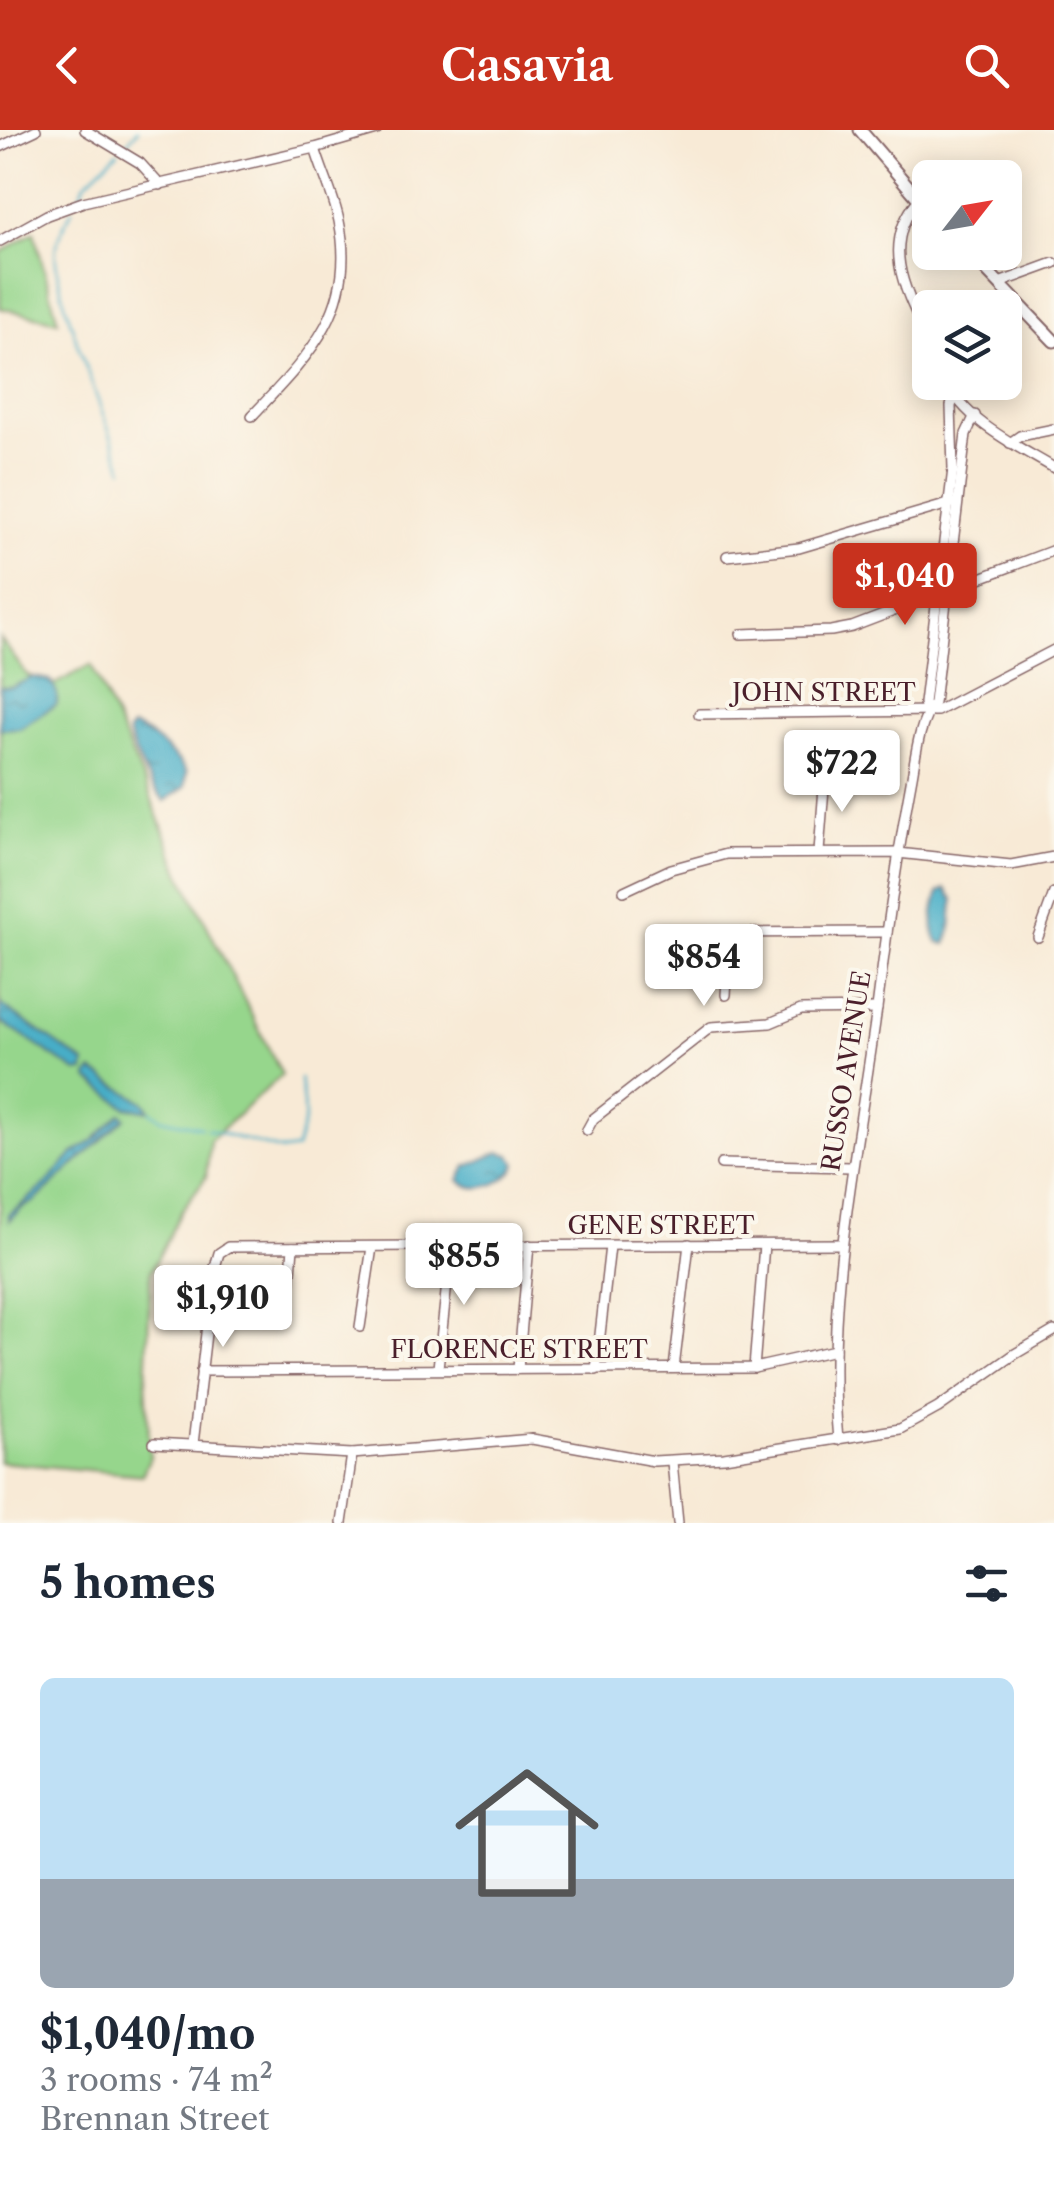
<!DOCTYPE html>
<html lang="en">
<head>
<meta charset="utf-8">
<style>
  body { margin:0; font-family:"Libre Caslon Text",serif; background:#f2f2f3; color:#1f2937; height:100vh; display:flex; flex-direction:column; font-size:38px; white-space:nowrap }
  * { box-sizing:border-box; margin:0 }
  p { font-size:32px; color:#747a83 }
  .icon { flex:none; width:55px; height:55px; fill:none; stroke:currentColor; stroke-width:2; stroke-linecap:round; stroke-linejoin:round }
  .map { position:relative; height:1393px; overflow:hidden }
  .panel { display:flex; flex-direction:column; background:#fff; flex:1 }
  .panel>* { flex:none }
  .needle { width:65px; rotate:59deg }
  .tools { position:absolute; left:912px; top:30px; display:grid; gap:20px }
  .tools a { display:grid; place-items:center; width:110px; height:110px; border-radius:15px; background:#fff; box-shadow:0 5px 25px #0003; font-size:50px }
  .price { position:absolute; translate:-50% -85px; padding:0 22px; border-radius:10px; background:#fff; color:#222; font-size:32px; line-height:65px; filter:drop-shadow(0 2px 5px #0008) }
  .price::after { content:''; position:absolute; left:50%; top:60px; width:30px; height:22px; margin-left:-15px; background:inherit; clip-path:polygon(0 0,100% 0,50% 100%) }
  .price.on { background:#c8321e; color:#fff }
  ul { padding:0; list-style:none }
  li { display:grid; align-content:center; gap:20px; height:530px; padding:0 40px }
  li+li { border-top:2px solid #e0e1e3 }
  li span { display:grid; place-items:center; height:310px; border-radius:15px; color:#555 }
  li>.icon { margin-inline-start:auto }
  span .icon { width:180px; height:180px; fill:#fffc; stroke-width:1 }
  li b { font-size:42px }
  h2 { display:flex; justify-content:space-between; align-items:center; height:120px; padding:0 40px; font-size:42px }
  header { display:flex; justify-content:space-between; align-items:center; height:130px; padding:0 40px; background:#c8321e; color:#fff; font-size:45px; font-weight:600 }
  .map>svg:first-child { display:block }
  .green { fill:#96d68c; stroke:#707a5c; stroke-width:2.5 }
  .water { fill:url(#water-ripples); stroke:#486679; stroke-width:2.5 }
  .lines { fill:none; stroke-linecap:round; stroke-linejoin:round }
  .stream { stroke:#47aec7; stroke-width:2.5 }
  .minor-casing { stroke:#876667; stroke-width:12 }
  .major-casing { stroke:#876667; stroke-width:15 }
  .minor { stroke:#fff; stroke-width:9 }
  .major { stroke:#fff; stroke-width:11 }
  .labels { text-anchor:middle; stroke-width:8; stroke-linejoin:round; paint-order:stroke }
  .street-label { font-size:25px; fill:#4a1f2b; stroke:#fbf7ec }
</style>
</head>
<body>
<header><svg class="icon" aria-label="back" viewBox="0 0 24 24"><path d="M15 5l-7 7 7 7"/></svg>Casavia<svg class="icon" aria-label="search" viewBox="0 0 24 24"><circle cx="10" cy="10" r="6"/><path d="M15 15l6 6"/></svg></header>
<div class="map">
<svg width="1054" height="1393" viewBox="0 0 1054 1393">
  <defs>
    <pattern id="water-ripples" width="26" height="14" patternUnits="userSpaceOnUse" patternTransform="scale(2.5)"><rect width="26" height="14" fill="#47aec7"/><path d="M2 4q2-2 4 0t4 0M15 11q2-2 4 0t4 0" fill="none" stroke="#3d8da2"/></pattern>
  </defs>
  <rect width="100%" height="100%" fill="#fbf7ec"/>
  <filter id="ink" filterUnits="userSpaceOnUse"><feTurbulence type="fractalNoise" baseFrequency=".01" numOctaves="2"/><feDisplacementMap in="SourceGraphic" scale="20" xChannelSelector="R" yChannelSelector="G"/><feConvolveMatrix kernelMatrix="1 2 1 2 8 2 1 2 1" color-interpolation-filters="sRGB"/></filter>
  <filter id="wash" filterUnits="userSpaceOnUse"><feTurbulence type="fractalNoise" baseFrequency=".0048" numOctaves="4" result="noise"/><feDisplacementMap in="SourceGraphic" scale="40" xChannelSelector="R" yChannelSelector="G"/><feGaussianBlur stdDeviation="2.25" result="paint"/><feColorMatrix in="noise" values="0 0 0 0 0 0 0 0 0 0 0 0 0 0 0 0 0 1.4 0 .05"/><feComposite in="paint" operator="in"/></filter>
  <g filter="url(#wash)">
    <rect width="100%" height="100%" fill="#f8ead6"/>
    <g class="green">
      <polygon points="34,102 58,191 0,178 0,123"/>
      <polygon points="0,508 27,545 55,554 91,535 146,655 180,742 282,945 210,1010 206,1047 182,1080 151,1142 146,1252 150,1327 142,1345 0,1332"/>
    </g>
    <g class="water">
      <polygon points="33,547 50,550 57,563 57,574 20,598 0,599 0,557 12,557"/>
      <path d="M132,597C147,600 178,627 187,642L185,657L165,671C153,662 131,618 128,602Z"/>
      <path d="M946,759L954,770C950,785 954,799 946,814L938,812C930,798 934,777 939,762Z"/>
      <polygon points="0,874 85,933 84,941 77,942 0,891"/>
      <polygon points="92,941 145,973 150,981 126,977 90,950 88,947"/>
      <polygon points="121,983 125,988 35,1071 22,1078 9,1091 9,1085 45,1055 74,1023 94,1010"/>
      <path d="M499,1022L510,1025L517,1034C506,1054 477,1066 459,1050L466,1037Z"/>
    </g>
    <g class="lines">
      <g class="stream">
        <polyline points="123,17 138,0"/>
        <polyline points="78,69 85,53 118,22"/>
        <path d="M72,80C67,91 58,104 56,116C49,153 109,296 123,339"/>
        <polyline points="150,981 162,989 201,997"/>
        <polyline points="207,999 283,1021 296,1019 305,988 300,949"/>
      </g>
    </g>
  </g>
  <g filter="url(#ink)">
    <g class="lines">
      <g class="minor-casing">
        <g id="minor">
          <polyline points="85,0 140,33 160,55"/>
          <polyline points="0,17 36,0"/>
          <path d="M918,70C879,117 907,164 930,212"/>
          <polyline points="0,111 47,85 83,72 315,18 377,0"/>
          <polyline points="999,153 1054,133"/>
          <path d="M948,252C962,290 1021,318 1054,338"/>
          <path d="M252,286C307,228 358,179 339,91C334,66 322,42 315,18"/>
          <polyline points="1010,313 1020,306 1054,299"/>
          <polyline points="727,426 799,418 952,373"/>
          <polyline points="741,504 831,501 852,497 1054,420"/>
          <polyline points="927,582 924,573 953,339 951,276 954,267"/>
          <polyline points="699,584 937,581 1054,520"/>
          <polyline points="819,722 825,645"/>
          <polyline points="624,761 671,739 726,724 898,723 1011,735 1054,727"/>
          <polyline points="1038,807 1054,763"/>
          <polyline points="726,865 730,803 887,802"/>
          <polyline points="587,1000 593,989 711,897 770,893 801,880 877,879"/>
          <polyline points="721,1034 851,1037"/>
          <polyline points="288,1182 293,1117"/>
          <polyline points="360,1197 372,1117"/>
          <polyline points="438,1238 451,1115"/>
          <polyline points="674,1238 689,1114"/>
          <polyline points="754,1238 764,1115"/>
          <polyline points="518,1239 529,1115"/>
          <polyline points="596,1240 610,1116"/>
          <polyline points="201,1241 754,1238 835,1220"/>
          <path d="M838,1310C824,1159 860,1012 879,863C888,793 898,722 911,652C916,626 918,595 934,573L966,304L975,285"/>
          <polyline points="154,1313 352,1324 532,1309 654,1331 724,1327 900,1299 938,1278 1015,1224 1054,1201"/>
          <polyline points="193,1314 213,1144 219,1123 228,1117 841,1114"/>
          <polyline points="672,1332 678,1393"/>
          <polyline points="342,1393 352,1324"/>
        </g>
      </g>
      <g class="major-casing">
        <g id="major">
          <polyline points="860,0 930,82"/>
          <polyline points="969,122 1054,211"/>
        </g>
      </g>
      <use href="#minor" class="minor"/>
      <use href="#major" class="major"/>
    </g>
  </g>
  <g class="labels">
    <g class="street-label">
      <text x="824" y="571">JOHN STREET</text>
      <text transform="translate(846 941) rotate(-81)" y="9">RUSSO AVENUE</text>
      <text x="661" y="1104">GENE STREET</text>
      <text x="519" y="1228">FLORENCE STREET</text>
    </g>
  </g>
</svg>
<div class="tools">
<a><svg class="needle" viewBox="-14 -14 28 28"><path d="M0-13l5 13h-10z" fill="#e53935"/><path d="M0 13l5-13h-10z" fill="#747a83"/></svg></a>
<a><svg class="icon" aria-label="layers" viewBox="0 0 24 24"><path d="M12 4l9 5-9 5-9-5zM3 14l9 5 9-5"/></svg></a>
</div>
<b class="price on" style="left:905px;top:498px">$1,040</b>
<b class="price" style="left:842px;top:685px">$722</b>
<b class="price" style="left:704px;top:879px">$854</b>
<b class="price" style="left:464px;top:1178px">$855</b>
<b class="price" style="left:223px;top:1220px">$1,910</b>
</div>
<section class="panel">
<h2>5 homes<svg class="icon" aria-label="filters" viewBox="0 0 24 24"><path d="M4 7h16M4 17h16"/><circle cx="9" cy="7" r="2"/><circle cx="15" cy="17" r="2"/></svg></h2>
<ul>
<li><span style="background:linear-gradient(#bfe0f5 65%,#9aa5b1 0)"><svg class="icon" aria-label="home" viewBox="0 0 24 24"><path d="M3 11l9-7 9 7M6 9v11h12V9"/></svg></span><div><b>$1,040/mo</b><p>3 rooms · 74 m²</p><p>Brennan Street</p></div></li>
</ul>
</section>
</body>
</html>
